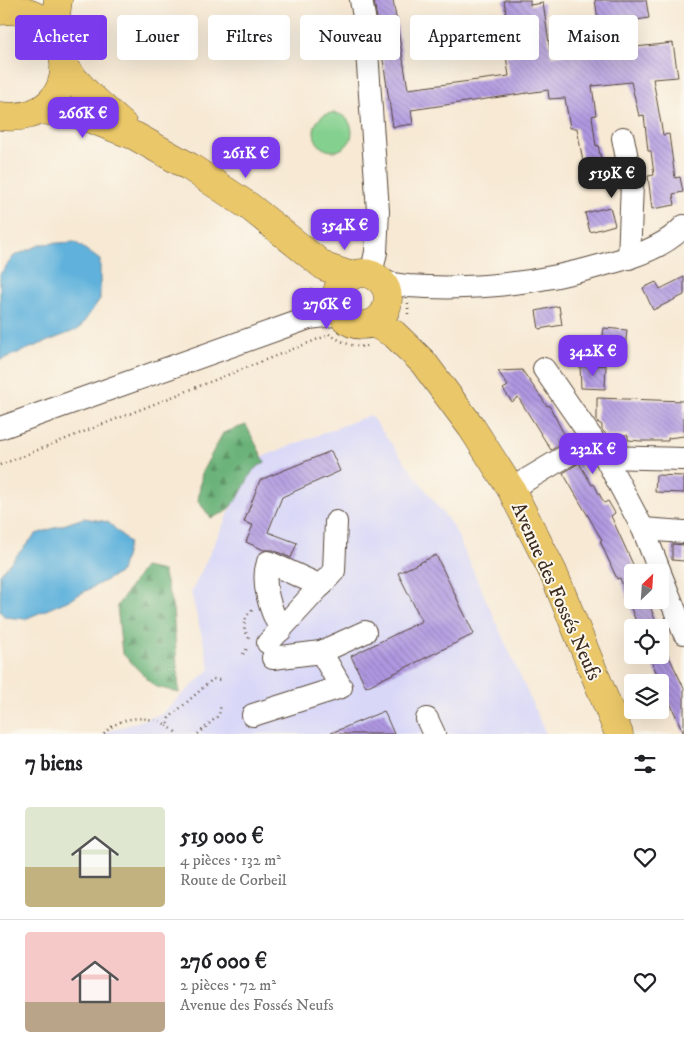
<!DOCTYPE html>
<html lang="fr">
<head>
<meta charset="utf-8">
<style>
  body { margin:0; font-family:"IM FELL DW Pica",serif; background:#f2f2f2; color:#202124; height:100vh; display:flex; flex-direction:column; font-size:19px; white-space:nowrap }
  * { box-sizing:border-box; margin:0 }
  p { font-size:16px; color:#757577 }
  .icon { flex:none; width:28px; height:28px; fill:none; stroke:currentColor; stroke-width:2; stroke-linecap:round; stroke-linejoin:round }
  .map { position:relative; height:734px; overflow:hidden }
  .drawer { display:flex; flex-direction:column; background:#fff; flex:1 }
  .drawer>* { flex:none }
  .top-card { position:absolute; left:15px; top:15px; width:655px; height:45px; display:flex; gap:10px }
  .needle { width:32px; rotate:25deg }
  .controls { position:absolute; left:624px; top:564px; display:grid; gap:10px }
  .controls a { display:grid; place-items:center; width:45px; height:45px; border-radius:5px; background:#fff; box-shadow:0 5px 20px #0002; font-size:25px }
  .price { position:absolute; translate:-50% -42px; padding:0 11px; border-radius:10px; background:#7c3aed; color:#fff; font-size:16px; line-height:32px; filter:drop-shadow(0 1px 2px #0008) }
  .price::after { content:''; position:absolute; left:50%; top:30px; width:15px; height:11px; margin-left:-8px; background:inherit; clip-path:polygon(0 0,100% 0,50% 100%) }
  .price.on { background:#222; color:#fff }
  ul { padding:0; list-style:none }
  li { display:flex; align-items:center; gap:15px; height:125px; padding:0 25px }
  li+li { border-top:1px solid #e0e0e0 }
  li span { display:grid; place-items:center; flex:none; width:140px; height:100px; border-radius:5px; color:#555 }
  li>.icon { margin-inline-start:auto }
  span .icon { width:60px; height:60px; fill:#fffc; stroke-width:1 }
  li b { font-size:21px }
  h2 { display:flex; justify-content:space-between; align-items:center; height:60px; padding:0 25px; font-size:21px }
  .tag { padding:0 18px; border-radius:5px; background:#fff; box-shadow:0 5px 20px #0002; font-size:18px; line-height:45px }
  .tag.on { background:#7c3aed; color:#fff }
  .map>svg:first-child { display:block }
  .built { fill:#d8d7f8 }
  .forest { fill:url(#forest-firs); stroke:#536e4c }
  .pitch { fill:#84d08e; stroke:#607d56 }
  .water { fill:#60b2dc; stroke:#4e6e7d }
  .building { fill:url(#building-back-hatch) }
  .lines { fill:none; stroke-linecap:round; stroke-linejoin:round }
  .minor-casing { stroke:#574739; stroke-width:24 }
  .major-casing { stroke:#574739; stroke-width:29 }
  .path { stroke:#574739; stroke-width:2.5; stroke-dasharray:1 4; stroke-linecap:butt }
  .minor { stroke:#fff; stroke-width:22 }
  .major { stroke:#eac769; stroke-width:28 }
  .labels { text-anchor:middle; stroke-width:4; stroke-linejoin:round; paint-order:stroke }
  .street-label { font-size:20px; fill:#3b2a1e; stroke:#fbf7ec }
</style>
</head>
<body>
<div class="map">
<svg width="684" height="734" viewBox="0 0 684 734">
  <defs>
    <pattern id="forest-firs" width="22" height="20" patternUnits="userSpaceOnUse" patternTransform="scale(1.25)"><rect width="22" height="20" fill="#6bb279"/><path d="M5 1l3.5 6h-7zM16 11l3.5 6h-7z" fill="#599163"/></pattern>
    <pattern id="building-back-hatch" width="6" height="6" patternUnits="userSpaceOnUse" patternTransform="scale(1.25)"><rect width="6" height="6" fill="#b098e2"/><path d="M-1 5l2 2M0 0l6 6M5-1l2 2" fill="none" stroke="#907cb7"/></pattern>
  </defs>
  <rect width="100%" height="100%" fill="#fbf7ec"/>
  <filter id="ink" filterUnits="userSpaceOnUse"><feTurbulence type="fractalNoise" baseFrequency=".02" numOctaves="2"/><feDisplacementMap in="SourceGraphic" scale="10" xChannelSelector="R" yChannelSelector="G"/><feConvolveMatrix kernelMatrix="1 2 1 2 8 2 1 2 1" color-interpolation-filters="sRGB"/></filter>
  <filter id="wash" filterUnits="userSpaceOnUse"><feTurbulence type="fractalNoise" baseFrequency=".0096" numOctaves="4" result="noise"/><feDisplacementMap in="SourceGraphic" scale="20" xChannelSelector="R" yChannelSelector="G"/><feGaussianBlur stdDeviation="1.12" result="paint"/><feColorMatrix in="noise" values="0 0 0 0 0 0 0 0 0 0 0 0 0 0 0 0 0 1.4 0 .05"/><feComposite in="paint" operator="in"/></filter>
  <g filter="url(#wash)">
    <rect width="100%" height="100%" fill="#f7e9d4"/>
    <polygon class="built" points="370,415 454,528 546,734 101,734 161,714 210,669 191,593 254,460"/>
    <g class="forest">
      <polygon points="246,425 265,462 253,470 238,498 226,512 211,518 198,501 202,472 223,433"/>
      <polygon points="144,567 163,571 173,609 179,693 154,686 122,653 117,606"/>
    </g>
    <circle class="pitch" cx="333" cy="132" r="19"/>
    <g class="water">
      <polygon points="75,242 100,260 100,299 79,329 0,360 0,274 14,256 42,244"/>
      <polygon points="84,518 108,522 129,542 121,572 67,601 25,619 5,617 0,611 0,574 36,534"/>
    </g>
    <g id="blocks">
      <g class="building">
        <polygon points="374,0 393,0 408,89 509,76 506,56 512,55 504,0 530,0 530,5 543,3 551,56 673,43 678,77 653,79 663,135 669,134 675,178 680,177 683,192 673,194 675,205 652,209 648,176 654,175 651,151 648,151 644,115 639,116 631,82 592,86 596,115 592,116 596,146 598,145 603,169 585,173 577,128 570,128 565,98 549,99 548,90 411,110 413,124 393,127"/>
        <polygon points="595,0 646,0 649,18 599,26"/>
        <polygon points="610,207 615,225 590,232 585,213"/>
        <polygon points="684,277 684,295 653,310 643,288 656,282 660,289"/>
        <polygon points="559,306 562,325 539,329 536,311"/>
        <polygon points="604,328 627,330 624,359 600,356"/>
        <polygon points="606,365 605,389 581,388 580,366"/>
        <polygon points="522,370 547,406 549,405 567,440 551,450 518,397 512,402 503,389 508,386 498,371"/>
        <polygon points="597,398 684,401 684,436 668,438 668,441 641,441 628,440 628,435 607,435 602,430 602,425 597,422"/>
        <polygon points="331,451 340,471 282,497 268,532 297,543 291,558 273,550 264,550 246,542 253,525 244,522 260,480"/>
        <polygon points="579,463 592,485 594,484 604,503 608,501 615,513 611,516 636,571 632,572 632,600 648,600 658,628 644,628 643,624 638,627 620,578 617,579 600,541 602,540 563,473"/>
        <polygon points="656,475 684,476 684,493 655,492"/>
        <polygon points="672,544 684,545 684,561 672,560"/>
        <polygon points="436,555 474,634 366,687 351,656 422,621 398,573"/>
        <polygon points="660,638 684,688 684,734 652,663 660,660"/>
        <polygon points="384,711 394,734 329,734"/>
      </g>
    </g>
  </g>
  <g filter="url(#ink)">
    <use href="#blocks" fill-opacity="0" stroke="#574739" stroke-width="1"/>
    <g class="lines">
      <g class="minor-casing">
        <g id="minor">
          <polyline points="361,0 365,22 378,211 376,252 371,275"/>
          <polyline points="623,138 632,184 629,258"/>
          <path d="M382,282C391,283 399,285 408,286C477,291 547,282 613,262C637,256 667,245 684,226"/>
          <polyline points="544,369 605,457 643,529 660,572"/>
          <polyline points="0,428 309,318 341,314"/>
          <polyline points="605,457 684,459"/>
          <polyline points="511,489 593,440"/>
          <polyline points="643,529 684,532"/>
          <polyline points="660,573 684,633"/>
          <path d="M281,630C270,610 261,583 268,562L321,586"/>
          <polyline points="268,643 334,571 336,522"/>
          <polyline points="273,658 321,652 365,632"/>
          <polyline points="253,715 341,687 321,652"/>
          <polyline points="427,719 434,734"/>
        </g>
      </g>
      <g class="major-casing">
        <g id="major">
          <path d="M0,11C80,0 91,127 0,116"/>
          <polyline points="54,30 58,0"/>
          <polyline points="65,69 87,93 123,125"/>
          <polyline points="40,110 77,114 135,136 190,167 250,207 325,267 352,276"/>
          <circle cx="362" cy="299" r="26"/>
          <polyline points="373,323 394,334 423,362 472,428 511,489 553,572 619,734"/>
        </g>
      </g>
      <g class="path">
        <polyline points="309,299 314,285"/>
        <polyline points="408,303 408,318"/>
        <path d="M329,334C343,343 354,348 370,346"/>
        <polyline points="0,465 326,336"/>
        <path d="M249,638C242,627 243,619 252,610"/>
        <polyline points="243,654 249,646"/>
        <polyline points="167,725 178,734"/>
        <path d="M104,734C120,715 146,715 167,725L169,718L213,679L221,680"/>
        <polyline points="198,734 219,715 221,704"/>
      </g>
      <use href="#minor" class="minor"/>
      <use href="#major" class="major"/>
    </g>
  </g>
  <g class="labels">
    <g class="street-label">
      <text transform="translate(557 591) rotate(66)" y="7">Avenue des Fossés Neufs</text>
    </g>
  </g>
</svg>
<div class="controls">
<a><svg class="needle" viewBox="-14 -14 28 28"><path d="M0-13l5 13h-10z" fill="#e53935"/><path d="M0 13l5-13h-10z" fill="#757577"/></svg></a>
<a><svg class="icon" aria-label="locate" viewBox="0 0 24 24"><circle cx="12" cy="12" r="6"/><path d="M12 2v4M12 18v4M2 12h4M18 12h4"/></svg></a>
<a><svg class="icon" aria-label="layers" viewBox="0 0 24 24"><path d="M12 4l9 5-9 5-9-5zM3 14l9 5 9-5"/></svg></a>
</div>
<b class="price" style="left:83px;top:139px">266K €</b>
<b class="price" style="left:246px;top:179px">261K €</b>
<b class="price on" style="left:612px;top:199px">519K €</b>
<b class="price" style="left:345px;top:251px">354K €</b>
<b class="price" style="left:327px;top:330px">276K €</b>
<b class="price" style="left:593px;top:377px">342K €</b>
<b class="price" style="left:593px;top:475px">232K €</b>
<div class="top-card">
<a class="tag on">Acheter</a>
<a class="tag">Louer</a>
<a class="tag">Filtres</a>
<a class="tag">Nouveau</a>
<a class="tag">Appartement</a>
<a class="tag">Maison</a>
</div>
</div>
<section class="drawer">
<h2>7 biens<svg class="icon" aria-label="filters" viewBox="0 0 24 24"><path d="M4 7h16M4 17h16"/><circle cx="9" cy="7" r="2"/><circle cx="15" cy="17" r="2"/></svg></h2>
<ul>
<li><span style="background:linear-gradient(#dfe7d0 60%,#c2b280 0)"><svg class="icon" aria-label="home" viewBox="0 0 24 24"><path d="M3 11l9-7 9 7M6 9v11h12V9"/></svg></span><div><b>519 000 €</b><p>4 pièces · 132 m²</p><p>Route de Corbeil</p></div><svg class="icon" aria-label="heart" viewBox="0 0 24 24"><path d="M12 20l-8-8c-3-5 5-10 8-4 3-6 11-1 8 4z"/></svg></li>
<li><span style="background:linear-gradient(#f6c9c9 70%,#b9a48a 0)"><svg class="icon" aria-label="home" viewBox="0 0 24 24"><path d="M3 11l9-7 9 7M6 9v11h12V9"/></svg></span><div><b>276 000 €</b><p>2 pièces · 72 m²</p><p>Avenue des Fossés Neufs</p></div><svg class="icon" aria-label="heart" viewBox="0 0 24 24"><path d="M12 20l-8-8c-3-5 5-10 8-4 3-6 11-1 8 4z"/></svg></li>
</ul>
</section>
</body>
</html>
